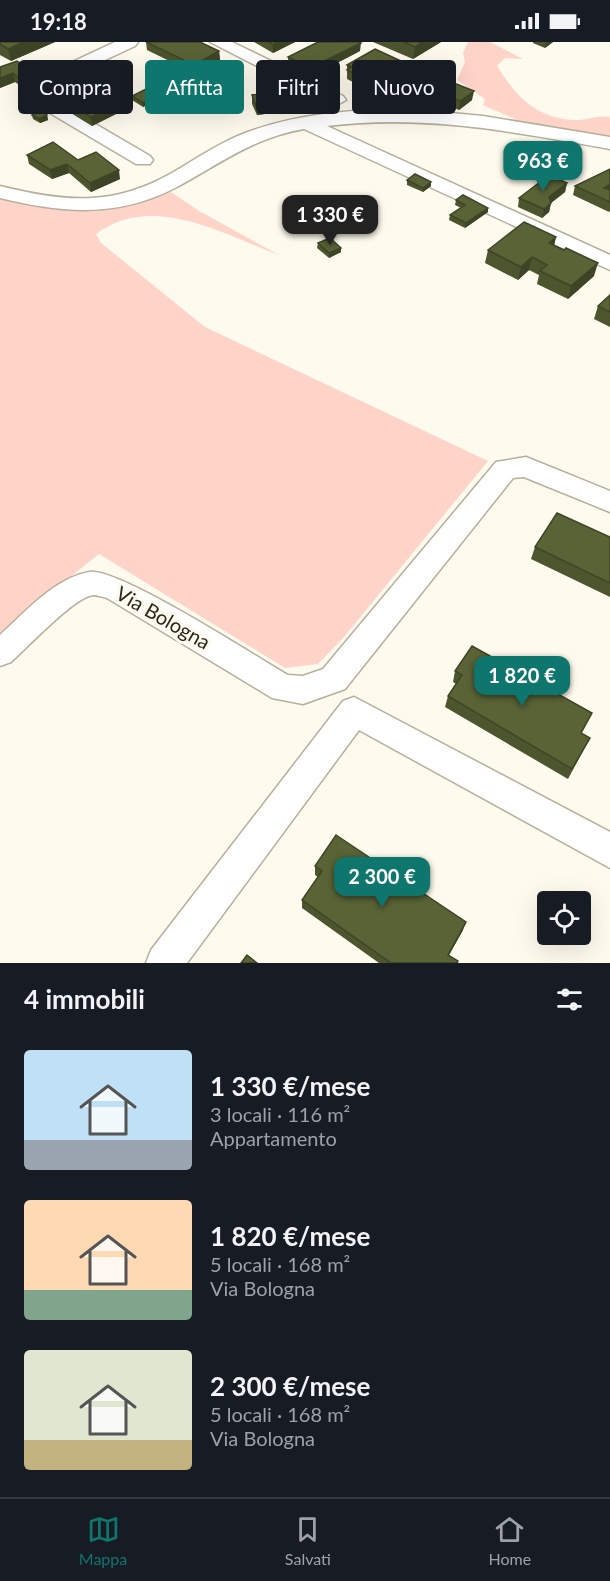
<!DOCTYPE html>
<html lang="it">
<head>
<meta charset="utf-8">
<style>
  body { margin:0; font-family:Lato,sans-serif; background:#242831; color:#f1f3f6; height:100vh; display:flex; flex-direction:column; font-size:22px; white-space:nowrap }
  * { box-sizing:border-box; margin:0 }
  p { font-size:20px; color:#9ea1a6 }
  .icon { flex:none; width:33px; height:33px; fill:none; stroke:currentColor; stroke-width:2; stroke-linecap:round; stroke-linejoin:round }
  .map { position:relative; height:921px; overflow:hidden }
  .drawer { display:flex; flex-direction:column; background:#171b24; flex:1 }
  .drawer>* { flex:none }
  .hud { position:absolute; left:18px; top:18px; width:574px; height:54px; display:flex; gap:12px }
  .fabs { position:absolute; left:537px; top:849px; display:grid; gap:12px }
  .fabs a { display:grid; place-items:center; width:54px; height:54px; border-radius:6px; background:#171b24; box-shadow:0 6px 24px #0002; font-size:30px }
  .price { position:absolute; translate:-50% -51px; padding:0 14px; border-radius:12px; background:#0f766e; color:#fff; font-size:20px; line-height:39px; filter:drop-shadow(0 2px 3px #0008) }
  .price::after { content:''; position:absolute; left:50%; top:36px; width:18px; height:14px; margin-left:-9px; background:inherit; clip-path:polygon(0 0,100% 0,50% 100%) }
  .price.current { background:#222; color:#fff }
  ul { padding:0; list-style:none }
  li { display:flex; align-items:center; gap:18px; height:150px; padding:0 24px }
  li span { display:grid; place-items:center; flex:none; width:168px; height:120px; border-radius:6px; color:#555 }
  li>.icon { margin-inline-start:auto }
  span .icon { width:72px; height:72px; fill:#fffc; stroke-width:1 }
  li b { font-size:26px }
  h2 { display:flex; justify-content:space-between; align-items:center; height:72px; padding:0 24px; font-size:26px }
  .tag { padding:0 21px; border-radius:6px; background:#171b24; box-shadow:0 6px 24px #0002; font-size:21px; line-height:54px }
  .tag.current { background:#0f766e; color:#fff }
  .status { display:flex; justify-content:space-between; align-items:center; height:42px; padding:0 30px; background:#171b24; direction:ltr }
  .status svg { height:16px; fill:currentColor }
  .tab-bar { display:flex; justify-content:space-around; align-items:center; height:84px; border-top:2px solid #363941; background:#171b24; font-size:16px; color:#9ea1a6 }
  .tab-bar a { display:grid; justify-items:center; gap:3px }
  .tab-bar .current { color:#0f766e }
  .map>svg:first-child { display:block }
  .green { fill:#fed4c9 }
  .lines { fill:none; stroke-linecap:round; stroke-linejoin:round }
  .minor-casing { stroke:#b6af9b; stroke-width:3 }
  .minor { fill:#fff; fill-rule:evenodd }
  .wall { fill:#4d552e }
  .shaded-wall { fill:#3e4526 }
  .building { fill:#596336; stroke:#3e4526; stroke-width:1.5 }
  .labels { text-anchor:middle; stroke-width:6; stroke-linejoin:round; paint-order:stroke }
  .street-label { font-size:20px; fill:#29271f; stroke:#fefaed }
</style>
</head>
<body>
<div class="status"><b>19:18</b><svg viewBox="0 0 49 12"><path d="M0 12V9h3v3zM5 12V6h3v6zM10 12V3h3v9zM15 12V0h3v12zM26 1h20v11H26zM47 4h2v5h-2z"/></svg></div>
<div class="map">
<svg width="610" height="921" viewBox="0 0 610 921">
  <rect width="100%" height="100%" fill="#fefaed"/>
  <g class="green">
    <path d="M468,0H490L523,17L505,16L497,24C516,54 534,75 573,78C586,79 597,73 610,75V94L526,82L483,63L485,57L457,38L465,20L463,11Z"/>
    <path d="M171,150L199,169L279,213C223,192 152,150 96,192L101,201L205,285L488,419L344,595L318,622L285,626L99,512L0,591V155C73,175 99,173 171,150Z"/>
  </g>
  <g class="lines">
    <g class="minor-casing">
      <g id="minor">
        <polygon points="115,0 138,0 135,4 39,49 150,114 153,118 150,122 136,122 33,61 21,51 23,43"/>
        <polygon points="210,0 232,0 343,54 346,58 337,63 331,62"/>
        <path d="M407,67L483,74L610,95V107C515,90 424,72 327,84L610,213V228L304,87C252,96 220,122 175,146C117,176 61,171 0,156V144C65,160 112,165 172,131C196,117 219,101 245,91C295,72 354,67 407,67Z"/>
        <path d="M526,415L610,449V470L524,435L513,436L345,647L303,662L272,656L107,556C102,555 98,553 93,553C73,556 27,606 11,620L0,624V593C25,570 55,536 89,530C118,525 255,614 288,633L303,634L323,627L496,420Z"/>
        <polygon points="354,655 610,790 610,826 359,688 187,921 146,921 151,908 343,659"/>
      </g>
    </g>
    <use href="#minor" class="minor"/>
  </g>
  <g class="wall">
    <polygon points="0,0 55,0 11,19 0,13"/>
    <polygon points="146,0 219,9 220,18 194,31 147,8"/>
    <polygon points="254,0 295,0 273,11"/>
    <polygon points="373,0 441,0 413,17"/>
    <polygon points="533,0 553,0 545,6 533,1"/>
    <polygon points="360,9 310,35 288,23 288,15"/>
    <polygon points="399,18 399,26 365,46 347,37 347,23"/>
    <polygon points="17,19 36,40 22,45 15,40 0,46"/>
    <polygon points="378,42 428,47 430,46 430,43 472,58 459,68 445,62 440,66 423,59 424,52 411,60 395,53 389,57 377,51"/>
    <polygon points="161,43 176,49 169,52 168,52 168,53 143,65 132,58 132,54 161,45"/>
    <polygon points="252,53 336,54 335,63 257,73 252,62"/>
    <polygon points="59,56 125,58 126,67 92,84 61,65"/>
    <polygon points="32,73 47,73 48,78 40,81 33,77"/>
    <polygon points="27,113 78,118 120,137 91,150 69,131 52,137 29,122"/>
    <polygon points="610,127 610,169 609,170 573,153 575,144"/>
    <polygon points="407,138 431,144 423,150 407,143"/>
    <polygon points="567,141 565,150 551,161 549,170 542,176 518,165 519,156"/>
    <polygon points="456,158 488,166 488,170 465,186 449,178 450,173 461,166 455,163"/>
    <polygon points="556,195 554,203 594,234 568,257 537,242 539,233 529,228 518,238 485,221 488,208"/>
    <polygon points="318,201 341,210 329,216 317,206"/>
    <polygon points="610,253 610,285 594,277 598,264"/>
    <polygon points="610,495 610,555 531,517 535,505"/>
    <polygon points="455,629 592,671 581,692 590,696 568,737 445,665 448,654 456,642 453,640"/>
    <polygon points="315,824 463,888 449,913 457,921 379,921 302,866 302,858 318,835 315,833"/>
  </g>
  <g class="shaded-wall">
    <polygon points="24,0 55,0 11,19 8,7"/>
    <polygon points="278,0 295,0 273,11 273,3"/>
    <polygon points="422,0 441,0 413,17 415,5"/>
    <polygon points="548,0 553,0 545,6 546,1"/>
    <polygon points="361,1 360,9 310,35 310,26"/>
    <polygon points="219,9 220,18 194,31 194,23"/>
    <polygon points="399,18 399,26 365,46 366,37"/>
    <polygon points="13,31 15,40 0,46 0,36"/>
    <polygon points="34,31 36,40 22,45 20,37"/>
    <polygon points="429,41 428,50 424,50 424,52 411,60 412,51"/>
    <polygon points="396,44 395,53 389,57 389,48"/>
    <polygon points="176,45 176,49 169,52 169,48"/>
    <polygon points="168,49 168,53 143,65 143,61"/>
    <polygon points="474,49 472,58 459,68 460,59"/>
    <polygon points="446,53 445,62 440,66 441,57"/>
    <polygon points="336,54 335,63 257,73 256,64"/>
    <polygon points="125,58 126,67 92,84 91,75"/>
    <polygon points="47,73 48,78 40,81 39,77"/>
    <polygon points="67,122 69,131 52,137 50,128"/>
    <polygon points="119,128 120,137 91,150 90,141"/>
    <polygon points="431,140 431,144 423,150 423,146"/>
    <polygon points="567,141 565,150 547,164 549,155"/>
    <polygon points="610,142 610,149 604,146"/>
    <polygon points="551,161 549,170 542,176 544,167"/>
    <polygon points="488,166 488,170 465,186 466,181"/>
    <polygon points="556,195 553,208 549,201"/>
    <polygon points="341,206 341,210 329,216 329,211"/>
    <polygon points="532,215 529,228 518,238 521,225"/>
    <polygon points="598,221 594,234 568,257 571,244"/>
    <polygon points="466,880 463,888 445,920 448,913"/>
  </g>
  <g class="building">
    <polygon points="0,0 24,0 8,7 0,2"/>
    <polygon points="146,0 200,0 219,9 194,23"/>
    <polygon points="268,0 278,0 273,3"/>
    <polygon points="318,0 359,0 361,1 310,26 288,15"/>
    <polygon points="403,0 422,0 415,5"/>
    <polygon points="375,7 399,18 366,37 347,28 352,25 347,23"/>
    <polygon points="17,19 34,31 20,37 13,31 0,36 0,25"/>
    <polygon points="402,29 429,41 412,51 396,44 389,48 378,42"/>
    <polygon points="441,36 474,49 460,59 446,53 441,57 424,50 432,44 430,43"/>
    <polygon points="168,40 176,45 169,48 161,43"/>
    <polygon points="156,42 168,49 143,61 132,54"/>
    <polygon points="99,44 125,58 91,75 59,56 77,48 91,48"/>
    <polygon points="315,45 336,54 256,64 252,53"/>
    <polygon points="41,69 47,73 39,77 32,73"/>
    <polygon points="53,100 78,118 96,110 119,128 90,141 67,122 50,128 27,113"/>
    <polygon points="610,127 610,142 604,146 610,148 610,160 575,144"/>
    <polygon points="415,132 431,140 423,146 407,138"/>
    <polygon points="549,133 567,141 549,155 551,161 544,167 519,156"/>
    <polygon points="463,153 488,166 466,181 450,173 465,163 456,158"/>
    <polygon points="524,180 556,195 549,201 564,208 566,206 598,221 571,244 540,229 547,223 532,215 521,225 488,208"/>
    <polygon points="330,196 341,206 329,211 318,201"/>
    <polygon points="610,253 610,270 598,264"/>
    <polygon points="557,471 610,495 610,541 535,505"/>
    <polygon points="472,604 592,671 581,691 590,696 572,727 448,654 462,633 455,629"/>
    <polygon points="336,793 466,880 448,913 458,919 457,921 391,921 302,858 322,829 315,824"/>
    <polygon points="247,913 257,921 241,921"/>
  </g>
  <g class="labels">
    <g class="street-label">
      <text transform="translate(163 576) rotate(30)" y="7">Via Bologna</text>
    </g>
  </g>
</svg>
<div class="fabs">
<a><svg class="icon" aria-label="locate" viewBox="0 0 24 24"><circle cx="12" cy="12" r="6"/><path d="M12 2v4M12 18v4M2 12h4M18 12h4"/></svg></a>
</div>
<b class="price" style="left:543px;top:150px">963 €</b>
<b class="price current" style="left:330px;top:204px">1 330 €</b>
<b class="price" style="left:522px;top:665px">1 820 €</b>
<b class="price" style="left:382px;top:866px">2 300 €</b>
<div class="hud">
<a class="tag">Compra</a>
<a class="tag current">Affitta</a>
<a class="tag">Filtri</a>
<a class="tag">Nuovo</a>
</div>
</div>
<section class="drawer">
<h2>4 immobili<svg class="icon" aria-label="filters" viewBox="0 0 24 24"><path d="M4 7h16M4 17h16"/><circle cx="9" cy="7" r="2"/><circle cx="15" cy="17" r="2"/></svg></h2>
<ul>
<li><span style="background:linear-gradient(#bfe0f5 75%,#9aa5b1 0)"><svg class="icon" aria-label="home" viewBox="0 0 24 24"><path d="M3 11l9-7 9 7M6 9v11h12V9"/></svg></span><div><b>1 330 €/mese</b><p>3 locali · 116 m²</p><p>Appartamento</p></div></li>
<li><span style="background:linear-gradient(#ffd9b3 75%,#7fa58c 0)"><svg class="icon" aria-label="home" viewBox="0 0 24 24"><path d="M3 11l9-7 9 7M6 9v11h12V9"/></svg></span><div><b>1 820 €/mese</b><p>5 locali · 168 m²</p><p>Via Bologna</p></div></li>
<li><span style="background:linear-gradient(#dfe7d0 75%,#c2b280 0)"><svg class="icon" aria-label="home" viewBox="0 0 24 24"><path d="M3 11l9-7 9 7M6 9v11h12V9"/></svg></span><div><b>2 300 €/mese</b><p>5 locali · 168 m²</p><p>Via Bologna</p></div></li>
</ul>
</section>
<nav class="tab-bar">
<a class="current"><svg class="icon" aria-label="map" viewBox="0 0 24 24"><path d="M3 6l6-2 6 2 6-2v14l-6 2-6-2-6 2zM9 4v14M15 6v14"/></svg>Mappa</a>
<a><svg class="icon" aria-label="saved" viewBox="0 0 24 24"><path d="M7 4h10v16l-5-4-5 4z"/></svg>Salvati</a>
<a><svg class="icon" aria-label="home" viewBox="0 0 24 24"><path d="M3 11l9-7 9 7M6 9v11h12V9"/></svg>Home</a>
</nav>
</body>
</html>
